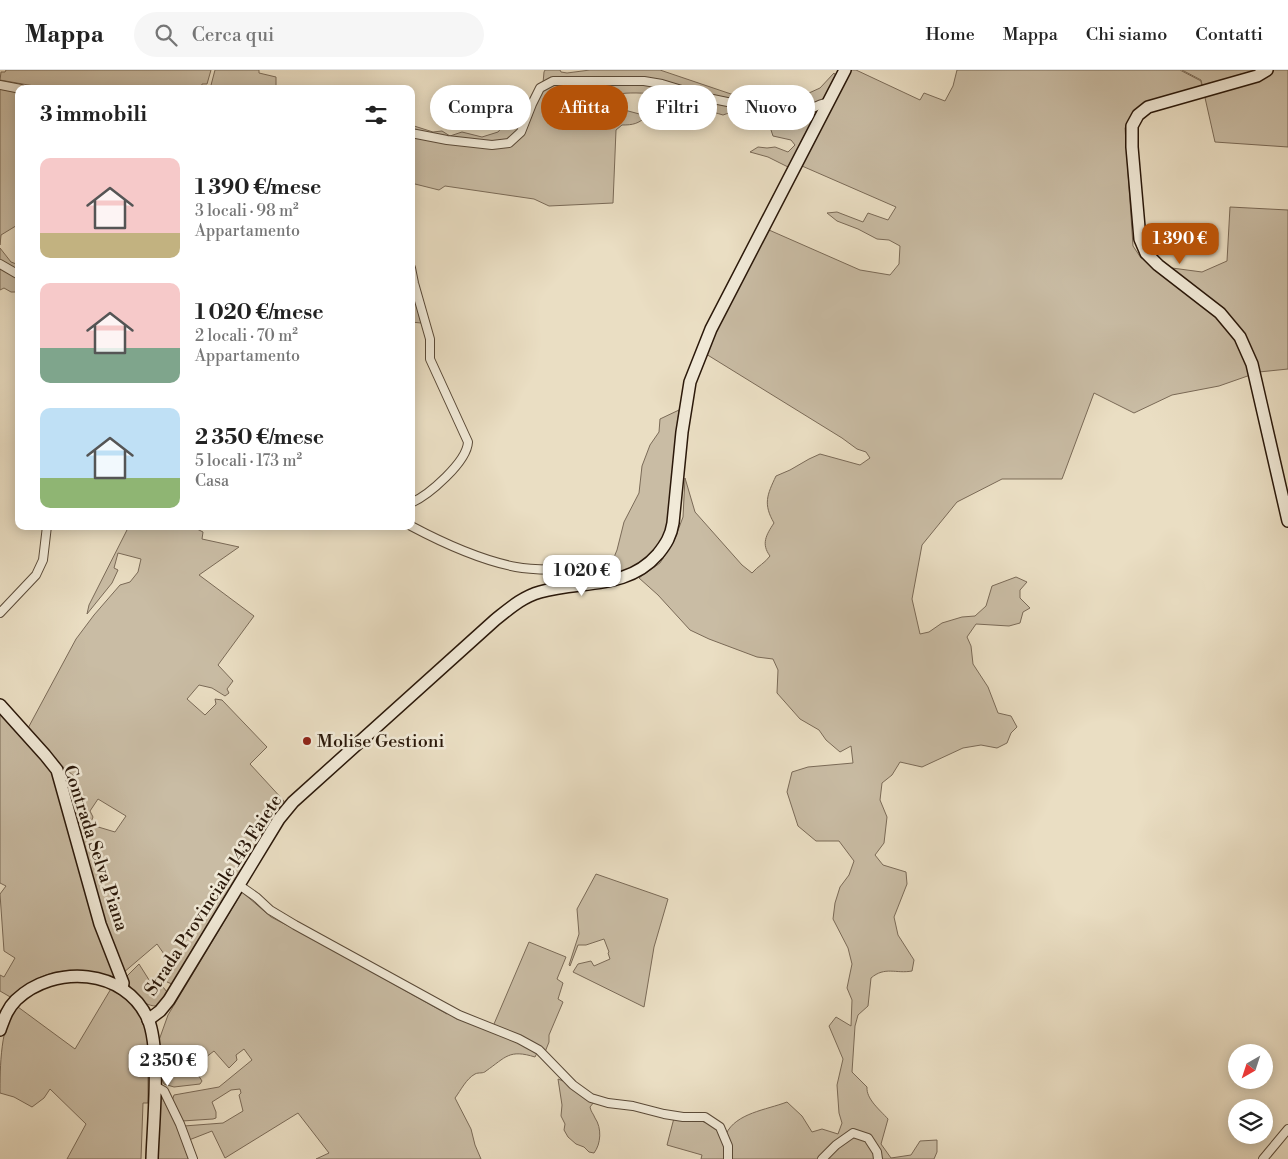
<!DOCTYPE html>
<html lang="it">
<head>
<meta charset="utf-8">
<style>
  body { margin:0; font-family:"Libre Bodoni",serif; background:#f6f6f6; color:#222; height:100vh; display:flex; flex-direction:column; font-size:19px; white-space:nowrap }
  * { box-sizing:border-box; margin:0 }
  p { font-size:16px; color:#767676 }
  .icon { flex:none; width:28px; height:28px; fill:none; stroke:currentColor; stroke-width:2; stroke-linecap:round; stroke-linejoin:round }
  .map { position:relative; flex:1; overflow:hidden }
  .drawer { position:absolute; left:15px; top:15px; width:400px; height:445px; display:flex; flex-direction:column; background:#fff; border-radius:10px; box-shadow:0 2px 12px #0003 }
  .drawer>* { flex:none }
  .hud { position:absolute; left:430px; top:15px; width:475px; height:45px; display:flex; gap:10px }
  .needle { width:32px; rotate:219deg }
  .tools { position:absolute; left:1228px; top:974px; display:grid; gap:10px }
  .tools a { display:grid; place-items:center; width:45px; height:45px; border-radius:50%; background:#fff; box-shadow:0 2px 12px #0003; font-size:25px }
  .price { position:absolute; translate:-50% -42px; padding:0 11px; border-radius:10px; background:#fff; color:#222; font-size:16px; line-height:32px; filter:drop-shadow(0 1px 2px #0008) }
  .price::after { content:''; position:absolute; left:50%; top:30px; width:15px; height:11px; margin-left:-8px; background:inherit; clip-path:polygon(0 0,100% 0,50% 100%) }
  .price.selected { background:#b45309; color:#fff }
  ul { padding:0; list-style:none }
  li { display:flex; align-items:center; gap:15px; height:125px; padding:0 25px }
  li span { display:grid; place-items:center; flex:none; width:140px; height:100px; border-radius:10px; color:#555 }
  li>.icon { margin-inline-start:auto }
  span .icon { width:60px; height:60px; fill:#fffc; stroke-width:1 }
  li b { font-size:21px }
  h2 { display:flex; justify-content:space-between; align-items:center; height:60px; padding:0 25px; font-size:21px }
  .tag { padding:0 18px; border-radius:22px; background:#fff; box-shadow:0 2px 12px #0003; font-size:18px; line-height:45px }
  .tag.selected { background:#b45309; color:#fff }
  header { display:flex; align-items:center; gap:30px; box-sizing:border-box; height:70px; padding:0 25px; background:#fff; border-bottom:1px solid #e0e0e0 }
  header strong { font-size:24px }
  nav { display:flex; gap:28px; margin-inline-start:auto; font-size:18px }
  .search { width:350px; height:45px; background:#f6f6f6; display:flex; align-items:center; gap:12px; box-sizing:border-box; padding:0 18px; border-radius:28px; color:#767676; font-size:19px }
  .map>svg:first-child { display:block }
  .green { fill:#c9bca4; stroke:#7a6a57 }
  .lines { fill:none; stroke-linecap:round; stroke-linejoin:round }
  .street-casing { stroke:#5a4a38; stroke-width:10 }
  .secondary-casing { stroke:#2a180a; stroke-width:14 }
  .street { stroke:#f1ead8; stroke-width:8 }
  .secondary { stroke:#f1ead8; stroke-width:11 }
  .poi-dot { fill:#8f2418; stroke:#f1ead8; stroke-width:2 }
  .labels { text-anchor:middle; stroke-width:5; stroke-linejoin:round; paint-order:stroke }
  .poi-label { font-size:18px; fill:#2a180a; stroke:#f1ead8; text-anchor:start }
  .street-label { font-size:18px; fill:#2a180a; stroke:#f1ead8 }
</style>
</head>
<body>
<header>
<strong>Mappa</strong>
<div class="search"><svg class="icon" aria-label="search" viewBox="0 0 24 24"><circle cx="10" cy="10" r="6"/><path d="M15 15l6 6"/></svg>Cerca qui</div>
<nav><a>Home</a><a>Mappa</a><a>Chi siamo</a><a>Contatti</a></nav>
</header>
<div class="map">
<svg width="1288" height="1089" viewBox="0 0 1288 1089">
  <rect width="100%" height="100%" fill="#eadec3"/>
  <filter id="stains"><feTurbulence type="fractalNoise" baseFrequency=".004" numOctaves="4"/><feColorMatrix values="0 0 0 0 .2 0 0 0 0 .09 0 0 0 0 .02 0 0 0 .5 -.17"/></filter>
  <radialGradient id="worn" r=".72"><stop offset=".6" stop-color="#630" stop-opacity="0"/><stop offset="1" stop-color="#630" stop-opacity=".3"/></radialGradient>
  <g class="green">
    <polygon points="6,0 211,0 207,14 202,14 201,19 51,19 0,10 1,2 5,2"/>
    <polygon points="215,0 259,0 259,3 276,7 276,19 210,19"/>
    <path d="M545,0H560L561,2L567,3L590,0H660L731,24L763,31L787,33L820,18L834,3L836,6L821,39H817L812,55L790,98L768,87L750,82L758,77L767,78L775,77L788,82L795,75L791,70L773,66L770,57L779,53C760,48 743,37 723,45C717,43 710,42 705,38C700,36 697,33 692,31C677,25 629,20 615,25L613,37L647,46C638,54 633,55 622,55L616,60L613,133L549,136L534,129L445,116L439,120L411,113V55L433,62L442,61L450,66L462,62L482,67L498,62L511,47L528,37L543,13L544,2Z"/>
    <path d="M851,0H856L920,30L924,23L945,31L953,16L957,0H1180L1201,11L1202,17L1135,41L1125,58L1133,176L1141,188L1172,198L1202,202L1227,191L1230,137L1288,140V299L1259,302L1219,316L1172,325L1134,343L1094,323L1062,409H1002L957,432L922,475L912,529L920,564L929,562L942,553L962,547L975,546L986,536L992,516L1016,507L1027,512L1020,520V528L1030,538L1023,542L1020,553L1009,556L976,554L967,567L971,576L973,594L988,617L998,643L1011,646L1017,657L1011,663L1007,673L997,678L981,675L963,678L922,697L900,692L892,705L882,713L880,730L887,747L884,773L875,785L883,795L906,802L907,814L894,847L898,865L914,890L912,901C896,904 885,896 871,908L868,936L858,945L855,956L852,1002L867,1017C866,1029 880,1040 888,1049L881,1074L891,1088L911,1085L920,1071L937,1070V1082L934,1089H731V1076L726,1064C736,1043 766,1040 787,1032L802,1046L812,1062L822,1059L838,1064L842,1053L839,1043L837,1015L843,989L829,956L836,947L851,956L852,930L847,918L852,894L848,878L833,849L835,833L840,817L849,805L854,791L839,771H816L798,756L787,722L792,702L808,697L853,693L851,676L840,682L826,670L819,660L800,649L777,623L778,600L773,589L757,587L709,569L690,560L658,525L639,508L660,493L674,471L683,447L685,408L695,442L742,495L752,503C758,496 765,493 770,486C761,474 766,465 774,453C763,434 767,425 776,406L790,400L809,389L820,384L860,395L870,388L866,382L857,379L842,368L706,284C724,242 747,202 769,160L860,200L890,205L899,194L900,176L889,170L877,169L858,159L837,151L827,143L837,142L863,152L868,143L888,150L896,137L802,96Z"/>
    <polygon points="1182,0 1288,0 1288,77 1215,72 1201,10"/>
    <polygon points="0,18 19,21 19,154 1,165 0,175"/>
    <polygon points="0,178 11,192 19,195 19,222 11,222 4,218 0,220"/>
    <polygon points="411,212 421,253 411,252"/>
    <path d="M679,340C676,367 674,394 672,421C671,436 671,453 664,467C654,489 629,504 605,504L610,497L617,480L624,452L639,423L642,396L650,375L659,362L660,349Z"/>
    <path d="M129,456H191L203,462L202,469L239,477L199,505L254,546L218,595L233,611L227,619L229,623L225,626L212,618L199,615L187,629L205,645L216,634L215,629L222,630L267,677L250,694L284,731L172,914L167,912L163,906L170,901L171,894L157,874L123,903L103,852L80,760C86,763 91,762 95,756L115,762L126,746L98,729L90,741L93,747L91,752L85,754L75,748L63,708L67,707L74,711L75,707L54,689L27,660L76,569L94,545L120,515L130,512L138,502L141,489L118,483L114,498L118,500L112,513L87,544L89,535Z"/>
    <path d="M544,503C559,503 580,500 593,509H547Z"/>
    <path d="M0,642L52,699L117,908C93,902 65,896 41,907C30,912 21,921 12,928L0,921V905L4,907L15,888L4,881L0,824L6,816L0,813Z"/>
    <polygon points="596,804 668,829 654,877 644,937 573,902 578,894 591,891 594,896 610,889 608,883 609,882 604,869 586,875 578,875 570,896 569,895 579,864 577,839"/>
    <path d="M242,822L271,847L306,865L447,944L449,942L491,961L529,872L566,887L557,909L563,913L558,929L563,932L549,965V972L545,982L540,977L535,987C509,979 506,987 486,1001C483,1004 479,1002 475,1004C466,1009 461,1020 455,1028L471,1059L475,1075L481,1089H316L329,1083L298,1043L225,1088L212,1061L189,1070L184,1056L223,1053L243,1041L239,1025L241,1023L240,1019L231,1020L212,1032L216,1042V1048L213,1049L182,1051L172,1031L174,1025L219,1017L252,990L244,979L236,985L237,990L229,998L214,981L193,997L202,1011L200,1014L174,1017L164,1014L159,1003L158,973L168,945Z"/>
    <path d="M139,894L151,913L157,918L163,917L167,922L161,933L156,936C141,936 132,920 125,908Z"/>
    <path d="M112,917C128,927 142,942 148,960V1033H143L141,1089H67L86,1054L50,1019L44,1028L32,1037L14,1027L0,1023C0,1001 0,949 18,937L75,979Z"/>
    <path d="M558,1009L566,1012L594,1032L590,1037C591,1042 593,1043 595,1048C602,1058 601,1074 594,1083L589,1082L584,1077L576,1074L568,1067L564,1060L565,1054L561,1046L562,1035Z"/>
    <polygon points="160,1024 178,1057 191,1089 156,1089"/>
    <path d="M674,1048C705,1050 725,1051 725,1089H701L702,1085L667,1075Z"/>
  </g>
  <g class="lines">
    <g class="street-casing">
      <g id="street">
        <polyline points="0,15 21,19"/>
        <path d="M411,63L447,70L492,75L509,73L521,62L532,34L540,18L553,11H644L662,14L708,28L781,43C792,43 802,41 812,38C818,36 821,33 828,33"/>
        <polyline points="0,194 19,205"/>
        <path d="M411,198L414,213L430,269V289L468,372C467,392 429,425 411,433"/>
        <path d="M411,456C443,473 480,490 516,497C542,502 570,497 596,505L600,513"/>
        <polyline points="0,543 36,505 43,490 47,456"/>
        <polyline points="239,815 256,827 270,840 295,855 437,933 459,945 519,969 539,980 573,1015 591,1028 608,1033 633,1036 664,1044 683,1047 705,1047 720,1057 728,1076 728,1089"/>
        <polyline points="155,1016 164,1021 180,1054 193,1089"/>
        <polyline points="822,1089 836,1075 853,1063 868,1068 877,1082 878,1089"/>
        <polyline points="1263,1089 1288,1059"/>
      </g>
    </g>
    <g class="secondary-casing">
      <g id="secondary">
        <polyline points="1267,0 1257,6 1148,37 1138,45 1132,56 1132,77 1140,169 1146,183 1158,195 1220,243 1240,267 1252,294 1288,451"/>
        <polyline points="0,635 45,685 57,700 100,854 123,913 122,918"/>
        <path d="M148,950L160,941L169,930L279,749L293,732L495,550C509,539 522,527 540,522C582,510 627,520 658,484C666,474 671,466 673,453L682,362L690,312L711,259L845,0"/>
        <path d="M0,960C4,949 7,939 16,930C54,894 125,898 148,949C161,980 153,1054 152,1089"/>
      </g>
    </g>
    <use href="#street" class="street"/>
    <use href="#secondary" class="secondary"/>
  </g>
  <circle class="poi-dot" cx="307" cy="671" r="5"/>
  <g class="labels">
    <g class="poi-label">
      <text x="317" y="677">Molise Gestioni</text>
    </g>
    <g class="street-label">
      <text transform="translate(96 778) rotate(72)" y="6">Contrada Selva Piana</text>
      <text transform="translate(213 825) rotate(-57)" y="6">Strada Provinciale 143 Faiete</text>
    </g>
  </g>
  <rect width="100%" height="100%" filter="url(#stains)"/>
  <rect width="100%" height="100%" fill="url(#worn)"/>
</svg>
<div class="tools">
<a><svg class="needle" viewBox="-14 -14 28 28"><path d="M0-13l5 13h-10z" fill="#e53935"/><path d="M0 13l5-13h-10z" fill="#767676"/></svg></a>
<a><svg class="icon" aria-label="layers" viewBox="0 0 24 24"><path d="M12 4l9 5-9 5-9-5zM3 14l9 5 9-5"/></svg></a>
</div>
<b class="price selected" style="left:1180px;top:195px">1 390 €</b>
<b class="price" style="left:582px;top:527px">1 020 €</b>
<b class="price" style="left:168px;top:1017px">2 350 €</b>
<div class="hud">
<a class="tag">Compra</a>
<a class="tag selected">Affitta</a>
<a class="tag">Filtri</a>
<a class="tag">Nuovo</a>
</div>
<section class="drawer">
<h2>3 immobili<svg class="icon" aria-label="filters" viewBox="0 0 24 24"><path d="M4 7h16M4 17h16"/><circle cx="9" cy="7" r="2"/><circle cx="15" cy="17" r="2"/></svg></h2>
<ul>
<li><span style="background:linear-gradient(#f6c9c9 75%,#c2b280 0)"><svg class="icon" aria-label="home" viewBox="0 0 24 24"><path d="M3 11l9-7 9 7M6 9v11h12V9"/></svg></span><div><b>1 390 €/mese</b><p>3 locali · 98 m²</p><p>Appartamento</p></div></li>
<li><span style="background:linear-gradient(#f6c9c9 65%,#7fa58c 0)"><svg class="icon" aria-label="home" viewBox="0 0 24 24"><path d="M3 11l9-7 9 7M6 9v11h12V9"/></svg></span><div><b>1 020 €/mese</b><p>2 locali · 70 m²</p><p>Appartamento</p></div></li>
<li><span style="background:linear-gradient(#bfe0f5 70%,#8fb573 0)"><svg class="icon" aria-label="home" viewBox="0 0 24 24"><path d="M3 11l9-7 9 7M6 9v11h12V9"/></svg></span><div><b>2 350 €/mese</b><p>5 locali · 173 m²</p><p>Casa</p></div></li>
</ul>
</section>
</div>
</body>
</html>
